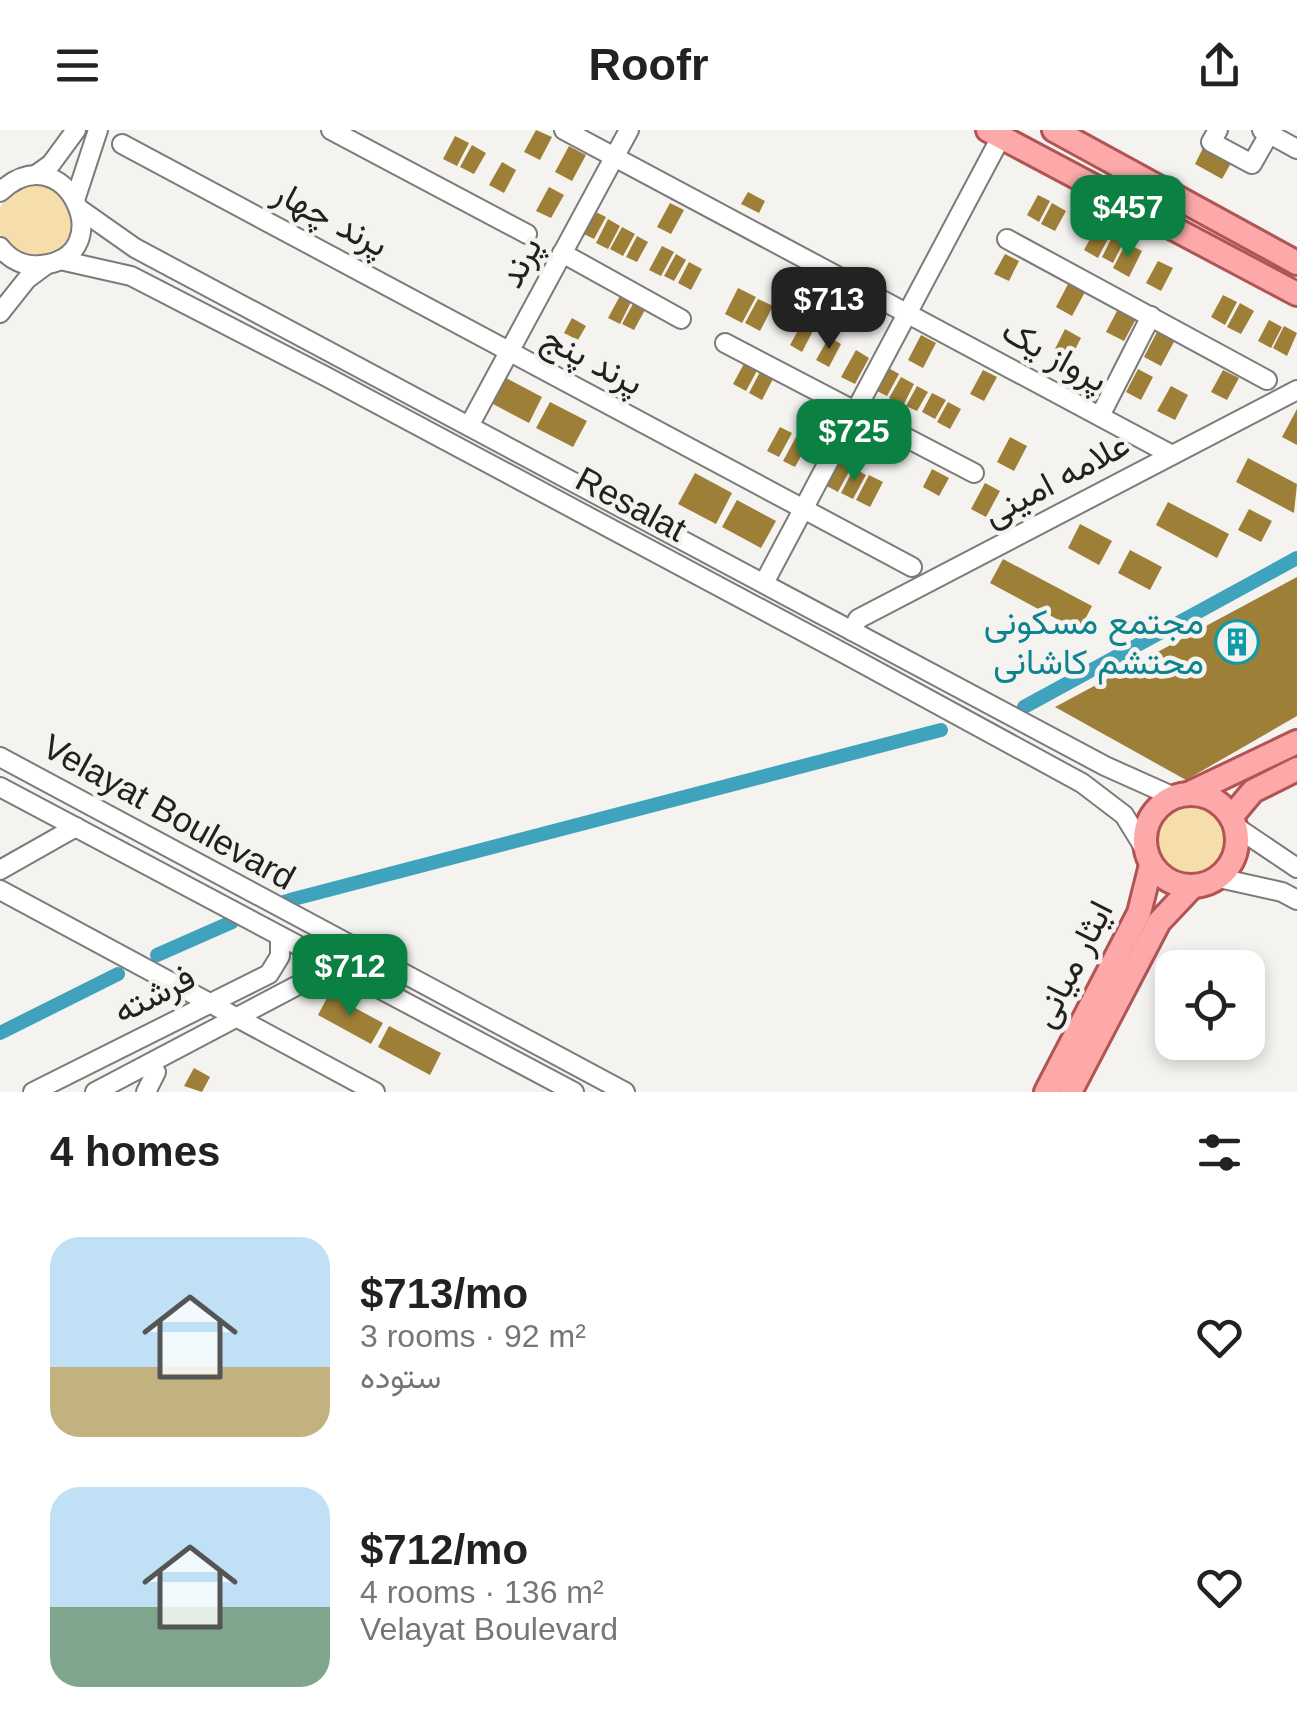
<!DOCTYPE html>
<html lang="en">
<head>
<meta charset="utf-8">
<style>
  body { margin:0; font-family:Helvetica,Vazirmatn,sans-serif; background:#f2f2f2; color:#222; height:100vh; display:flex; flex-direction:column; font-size:38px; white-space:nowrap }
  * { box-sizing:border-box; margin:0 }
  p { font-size:32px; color:#767676 }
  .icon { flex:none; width:55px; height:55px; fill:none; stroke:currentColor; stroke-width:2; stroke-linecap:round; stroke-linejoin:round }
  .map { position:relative; height:962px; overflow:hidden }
  .side { display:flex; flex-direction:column; background:#fff; flex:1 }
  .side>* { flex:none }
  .fabs { position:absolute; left:1155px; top:820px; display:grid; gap:20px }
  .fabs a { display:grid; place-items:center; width:110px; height:110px; border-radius:20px; background:#fff; box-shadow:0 5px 15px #0003; font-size:50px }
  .price { position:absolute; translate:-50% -85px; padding:0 22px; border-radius:20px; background:#0b8043; color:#fff; font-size:32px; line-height:65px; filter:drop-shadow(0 2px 5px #0008) }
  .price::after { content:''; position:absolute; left:50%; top:60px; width:30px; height:22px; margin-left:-15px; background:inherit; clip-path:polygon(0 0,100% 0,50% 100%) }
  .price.selected { background:#222; color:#fff }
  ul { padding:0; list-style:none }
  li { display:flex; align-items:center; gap:30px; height:250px; padding:0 50px }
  li span { display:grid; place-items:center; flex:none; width:280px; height:200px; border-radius:30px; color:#555 }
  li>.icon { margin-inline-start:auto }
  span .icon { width:120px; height:120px; fill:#fffc; stroke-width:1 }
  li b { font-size:42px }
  h2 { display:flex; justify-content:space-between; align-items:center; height:120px; padding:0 50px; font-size:42px }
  header { display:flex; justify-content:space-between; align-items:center; height:130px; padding:0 50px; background:#fff; font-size:45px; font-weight:700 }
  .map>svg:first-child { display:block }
  .green { fill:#f5deac }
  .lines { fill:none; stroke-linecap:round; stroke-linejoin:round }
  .canal { stroke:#40a3bd; stroke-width:14 }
  .building { fill:#9e7f37 }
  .minor-casing { stroke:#7d7b79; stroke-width:22 }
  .major-casing { stroke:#b05454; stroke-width:28 }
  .minor { stroke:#fff; stroke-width:18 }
  .major { stroke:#fda9a9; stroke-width:22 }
  .labels { text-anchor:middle; stroke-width:9; stroke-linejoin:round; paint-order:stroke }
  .street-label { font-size:35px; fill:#222120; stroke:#f4f3f0 }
  .culture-label { font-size:35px; fill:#0d838f; stroke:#f4f3f0; text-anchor:end }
</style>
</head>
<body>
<header><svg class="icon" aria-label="menu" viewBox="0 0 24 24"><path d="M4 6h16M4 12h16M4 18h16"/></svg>Roofr<svg class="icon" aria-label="share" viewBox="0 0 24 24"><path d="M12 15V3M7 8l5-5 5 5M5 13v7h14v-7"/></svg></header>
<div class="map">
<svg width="1297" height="962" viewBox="0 0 1297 962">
  <rect width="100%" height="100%" fill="#f4f3f0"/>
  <g class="green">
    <circle cx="36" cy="91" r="38"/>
    <circle cx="1191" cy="710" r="37"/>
  </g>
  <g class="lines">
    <g class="canal">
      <polyline points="1024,577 1297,428"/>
      <polyline points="286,771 941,600"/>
      <polyline points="157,825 232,792"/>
      <polyline points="0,903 118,844"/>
    </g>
  </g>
  <g class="building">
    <polygon points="536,0 552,7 540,30 524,22"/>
    <polygon points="455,6 469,13 457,36 443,29"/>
    <polygon points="472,15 486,23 474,44 460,37"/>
    <polygon points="569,16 586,25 572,51 555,42"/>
    <polygon points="1203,18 1231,33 1222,49 1195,34"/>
    <polygon points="502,32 516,40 504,63 489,55"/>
    <polygon points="549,57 564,65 551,88 536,81"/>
    <polygon points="748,62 765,71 759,83 741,74"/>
    <polygon points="1038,65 1050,71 1039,92 1027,85"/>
    <polygon points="670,73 684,80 671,104 657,97"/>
    <polygon points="1052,73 1066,81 1055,101 1041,94"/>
    <polygon points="594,81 606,87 594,109 582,103"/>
    <polygon points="608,89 620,96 608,119 596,113"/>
    <polygon points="1097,96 1111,103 1098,128 1084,120"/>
    <polygon points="622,97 635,104 623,126 610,119"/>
    <polygon points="1113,105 1124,111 1113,133 1102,127"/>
    <polygon points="637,106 648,112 637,132 626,127"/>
    <polygon points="1126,113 1142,121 1129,147 1113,138"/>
    <polygon points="662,116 674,122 661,146 649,140"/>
    <polygon points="676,124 686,130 674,151 664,146"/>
    <polygon points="1005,124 1019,131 1009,151 994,144"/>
    <polygon points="1158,131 1173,138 1161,161 1146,153"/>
    <polygon points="689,132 702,139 691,160 678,153"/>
    <polygon points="795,140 808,147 796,171 783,164"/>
    <polygon points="1068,154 1085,162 1072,186 1056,177"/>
    <polygon points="823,155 836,162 823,186 810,179"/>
    <polygon points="738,158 756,167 742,193 725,184"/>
    <polygon points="621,164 632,170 620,194 608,188"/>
    <polygon points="1223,165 1237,172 1225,195 1211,187"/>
    <polygon points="758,169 773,176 760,201 745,193"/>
    <polygon points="634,172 646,178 634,200 622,194"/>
    <polygon points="1240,173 1254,181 1241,204 1227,197"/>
    <polygon points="1118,179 1136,189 1124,211 1106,202"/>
    <polygon points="572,188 586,196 578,210 564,203"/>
    <polygon points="1269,190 1282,197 1271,218 1258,211"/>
    <polygon points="802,193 814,199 802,222 790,215"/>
    <polygon points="1284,196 1297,203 1287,226 1273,218"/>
    <polygon points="1159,198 1176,208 1161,236 1144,227"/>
    <polygon points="1065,199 1081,208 1069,231 1053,223"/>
    <polygon points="921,205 936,213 923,238 908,230"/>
    <polygon points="829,207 841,214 829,237 816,230"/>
    <polygon points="856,220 869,228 855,254 841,247"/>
    <polygon points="746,230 759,237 746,261 733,254"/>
    <polygon points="885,236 899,244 887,266 873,259"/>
    <polygon points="1138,239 1153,247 1141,270 1126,262"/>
    <polygon points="761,240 774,247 762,270 749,263"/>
    <polygon points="983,240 997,247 984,271 970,264"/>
    <polygon points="1223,240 1239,248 1227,270 1211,262"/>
    <polygon points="901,247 914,254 903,276 889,268"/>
    <polygon points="506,248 542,267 529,293 493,274"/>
    <polygon points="917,256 928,262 917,281 906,276"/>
    <polygon points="1171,256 1188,265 1175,290 1157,281"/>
    <polygon points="932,263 946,270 935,289 922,282"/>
    <polygon points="550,272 587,291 573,317 536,298"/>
    <polygon points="948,272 961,279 950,299 937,292"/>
    <polygon points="1297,279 1297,315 1282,307"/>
    <polygon points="780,297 792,303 779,327 767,321"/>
    <polygon points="873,299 888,307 876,329 861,321"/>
    <polygon points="796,307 808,314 795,337 783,331"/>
    <polygon points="1010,307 1027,316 1014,341 997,332"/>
    <polygon points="837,328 852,336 838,362 823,354"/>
    <polygon points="1248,328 1297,354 1294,383 1236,352"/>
    <polygon points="854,338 866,345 853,369 841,363"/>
    <polygon points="932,339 949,348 939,366 923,357"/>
    <polygon points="695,343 732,363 716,394 678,374"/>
    <polygon points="869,345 883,352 870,377 856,370"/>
    <polygon points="985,353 1000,361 986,387 971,379"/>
    <polygon points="737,370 776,391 761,418 722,397"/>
    <polygon points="1168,372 1229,404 1217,428 1156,395"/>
    <polygon points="1249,379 1272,391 1261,412 1238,400"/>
    <polygon points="1080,394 1112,411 1099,435 1068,418"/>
    <polygon points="1130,420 1162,437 1150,460 1118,443"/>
    <polygon points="1003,429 1092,476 1079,501 990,453"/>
    <polygon points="1297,447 1297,586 1186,650 1055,577"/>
    <polygon points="329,864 383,893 371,914 318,885"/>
    <polygon points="389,896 441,923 430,945 378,917"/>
    <polygon points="194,938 210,947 202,962 184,956"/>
  </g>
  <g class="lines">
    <g class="minor-casing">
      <g id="minor">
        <polyline points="331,0 527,104"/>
        <polyline points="564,0 1172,325"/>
        <polyline points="1218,0 1211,12 1252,34 1269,4"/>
        <polyline points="1262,0 1297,19"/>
        <polyline points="122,14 912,437"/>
        <polyline points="37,44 51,34 76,0"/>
        <path d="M0,62C65,0 123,127 41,135C25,137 10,130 0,117"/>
        <polyline points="76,67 98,0"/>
        <polyline points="81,80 135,118 1105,636 1172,666"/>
        <polyline points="1007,109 1267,250"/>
        <polyline points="562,123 681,189"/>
        <polyline points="60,130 131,146 325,246 847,525 1082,653 1124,685 1145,719"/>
        <polyline points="0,183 27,149 46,135"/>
        <polyline points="725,213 974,343"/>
        <polyline points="1100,286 1151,186"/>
        <polyline points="469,296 629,0"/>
        <polyline points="764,453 1001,7"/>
        <polyline points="852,501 858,489 1297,260"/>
        <polyline points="0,627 625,962"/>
        <polyline points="0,657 574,962"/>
        <polyline points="1236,697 1297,738"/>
        <polyline points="0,740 76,697"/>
        <polyline points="1219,748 1282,762 1297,770"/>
        <polyline points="0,760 375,962"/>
        <polyline points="33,962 269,844 280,826 280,806"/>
        <polyline points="95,962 336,835"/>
        <polyline points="146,962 156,942"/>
      </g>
    </g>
    <g class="major-casing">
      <g id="major">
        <polyline points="988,0 1297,164"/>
        <polyline points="1054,0 1297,133"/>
        <circle cx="1191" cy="710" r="46"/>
        <polyline points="1188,664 1297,612"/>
        <polyline points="1232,686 1253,661 1297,639"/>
        <polyline points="1046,962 1139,783 1151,735"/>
        <polyline points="1070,962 1159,792 1192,757"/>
      </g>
    </g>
    <use href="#minor" class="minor"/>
    <use href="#major" class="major"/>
  </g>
  <defs>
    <g id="building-ring" transform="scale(2.25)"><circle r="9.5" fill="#f4f3f0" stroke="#0f9aa8" stroke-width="1.5"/><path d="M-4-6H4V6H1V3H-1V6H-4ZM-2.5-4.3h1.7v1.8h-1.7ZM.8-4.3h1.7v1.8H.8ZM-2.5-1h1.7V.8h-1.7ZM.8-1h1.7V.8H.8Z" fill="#0f9aa8"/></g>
  </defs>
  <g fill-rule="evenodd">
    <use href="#building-ring" x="1237" y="512"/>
  </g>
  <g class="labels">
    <g class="street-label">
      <text transform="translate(331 88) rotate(28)" y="12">پرند چهار</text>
      <text transform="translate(520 132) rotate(-62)" y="12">پرند</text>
      <text transform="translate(1055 225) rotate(29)" y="12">پرواز یک</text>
      <text transform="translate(593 230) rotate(28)" y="12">پرند پنج</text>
      <text transform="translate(1056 349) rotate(-28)" y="12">علامه امینی</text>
      <text transform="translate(631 374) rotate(28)" y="12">Resalat</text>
      <text transform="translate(169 682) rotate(29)" y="12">Velayat Boulevard</text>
      <text transform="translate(1072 834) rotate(-63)" y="12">ایثار میانی</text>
      <text transform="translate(154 864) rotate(-27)" y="12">فرشته</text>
    </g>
    <g class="culture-label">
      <text x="1204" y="504">مجتمع مسکونی<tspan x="1204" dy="40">محتشم کاشانی</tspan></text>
    </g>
  </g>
</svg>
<div class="fabs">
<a><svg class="icon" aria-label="locate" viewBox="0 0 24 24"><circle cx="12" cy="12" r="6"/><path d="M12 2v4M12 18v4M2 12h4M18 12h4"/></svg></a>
</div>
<b class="price" style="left:1128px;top:130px">$457</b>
<b class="price selected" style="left:829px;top:222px">$713</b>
<b class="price" style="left:854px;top:354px">$725</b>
<b class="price" style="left:350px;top:889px">$712</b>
</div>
<section class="side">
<h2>4 homes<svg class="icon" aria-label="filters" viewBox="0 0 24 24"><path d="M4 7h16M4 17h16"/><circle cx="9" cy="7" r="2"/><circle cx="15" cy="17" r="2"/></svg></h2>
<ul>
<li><span style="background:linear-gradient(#bfe0f5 65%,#c2b280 0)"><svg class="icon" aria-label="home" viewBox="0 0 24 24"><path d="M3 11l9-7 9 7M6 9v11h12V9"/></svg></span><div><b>$713/mo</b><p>3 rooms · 92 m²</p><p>ستوده</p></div><svg class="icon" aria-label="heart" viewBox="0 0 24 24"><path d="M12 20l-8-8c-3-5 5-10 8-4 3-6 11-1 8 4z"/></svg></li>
<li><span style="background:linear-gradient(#bfe0f5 60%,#7fa58c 0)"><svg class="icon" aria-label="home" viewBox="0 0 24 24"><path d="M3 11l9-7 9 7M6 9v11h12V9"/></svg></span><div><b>$712/mo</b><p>4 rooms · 136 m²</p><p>Velayat Boulevard</p></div><svg class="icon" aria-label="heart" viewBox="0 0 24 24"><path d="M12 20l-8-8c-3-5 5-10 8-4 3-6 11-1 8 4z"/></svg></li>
</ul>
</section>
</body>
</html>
